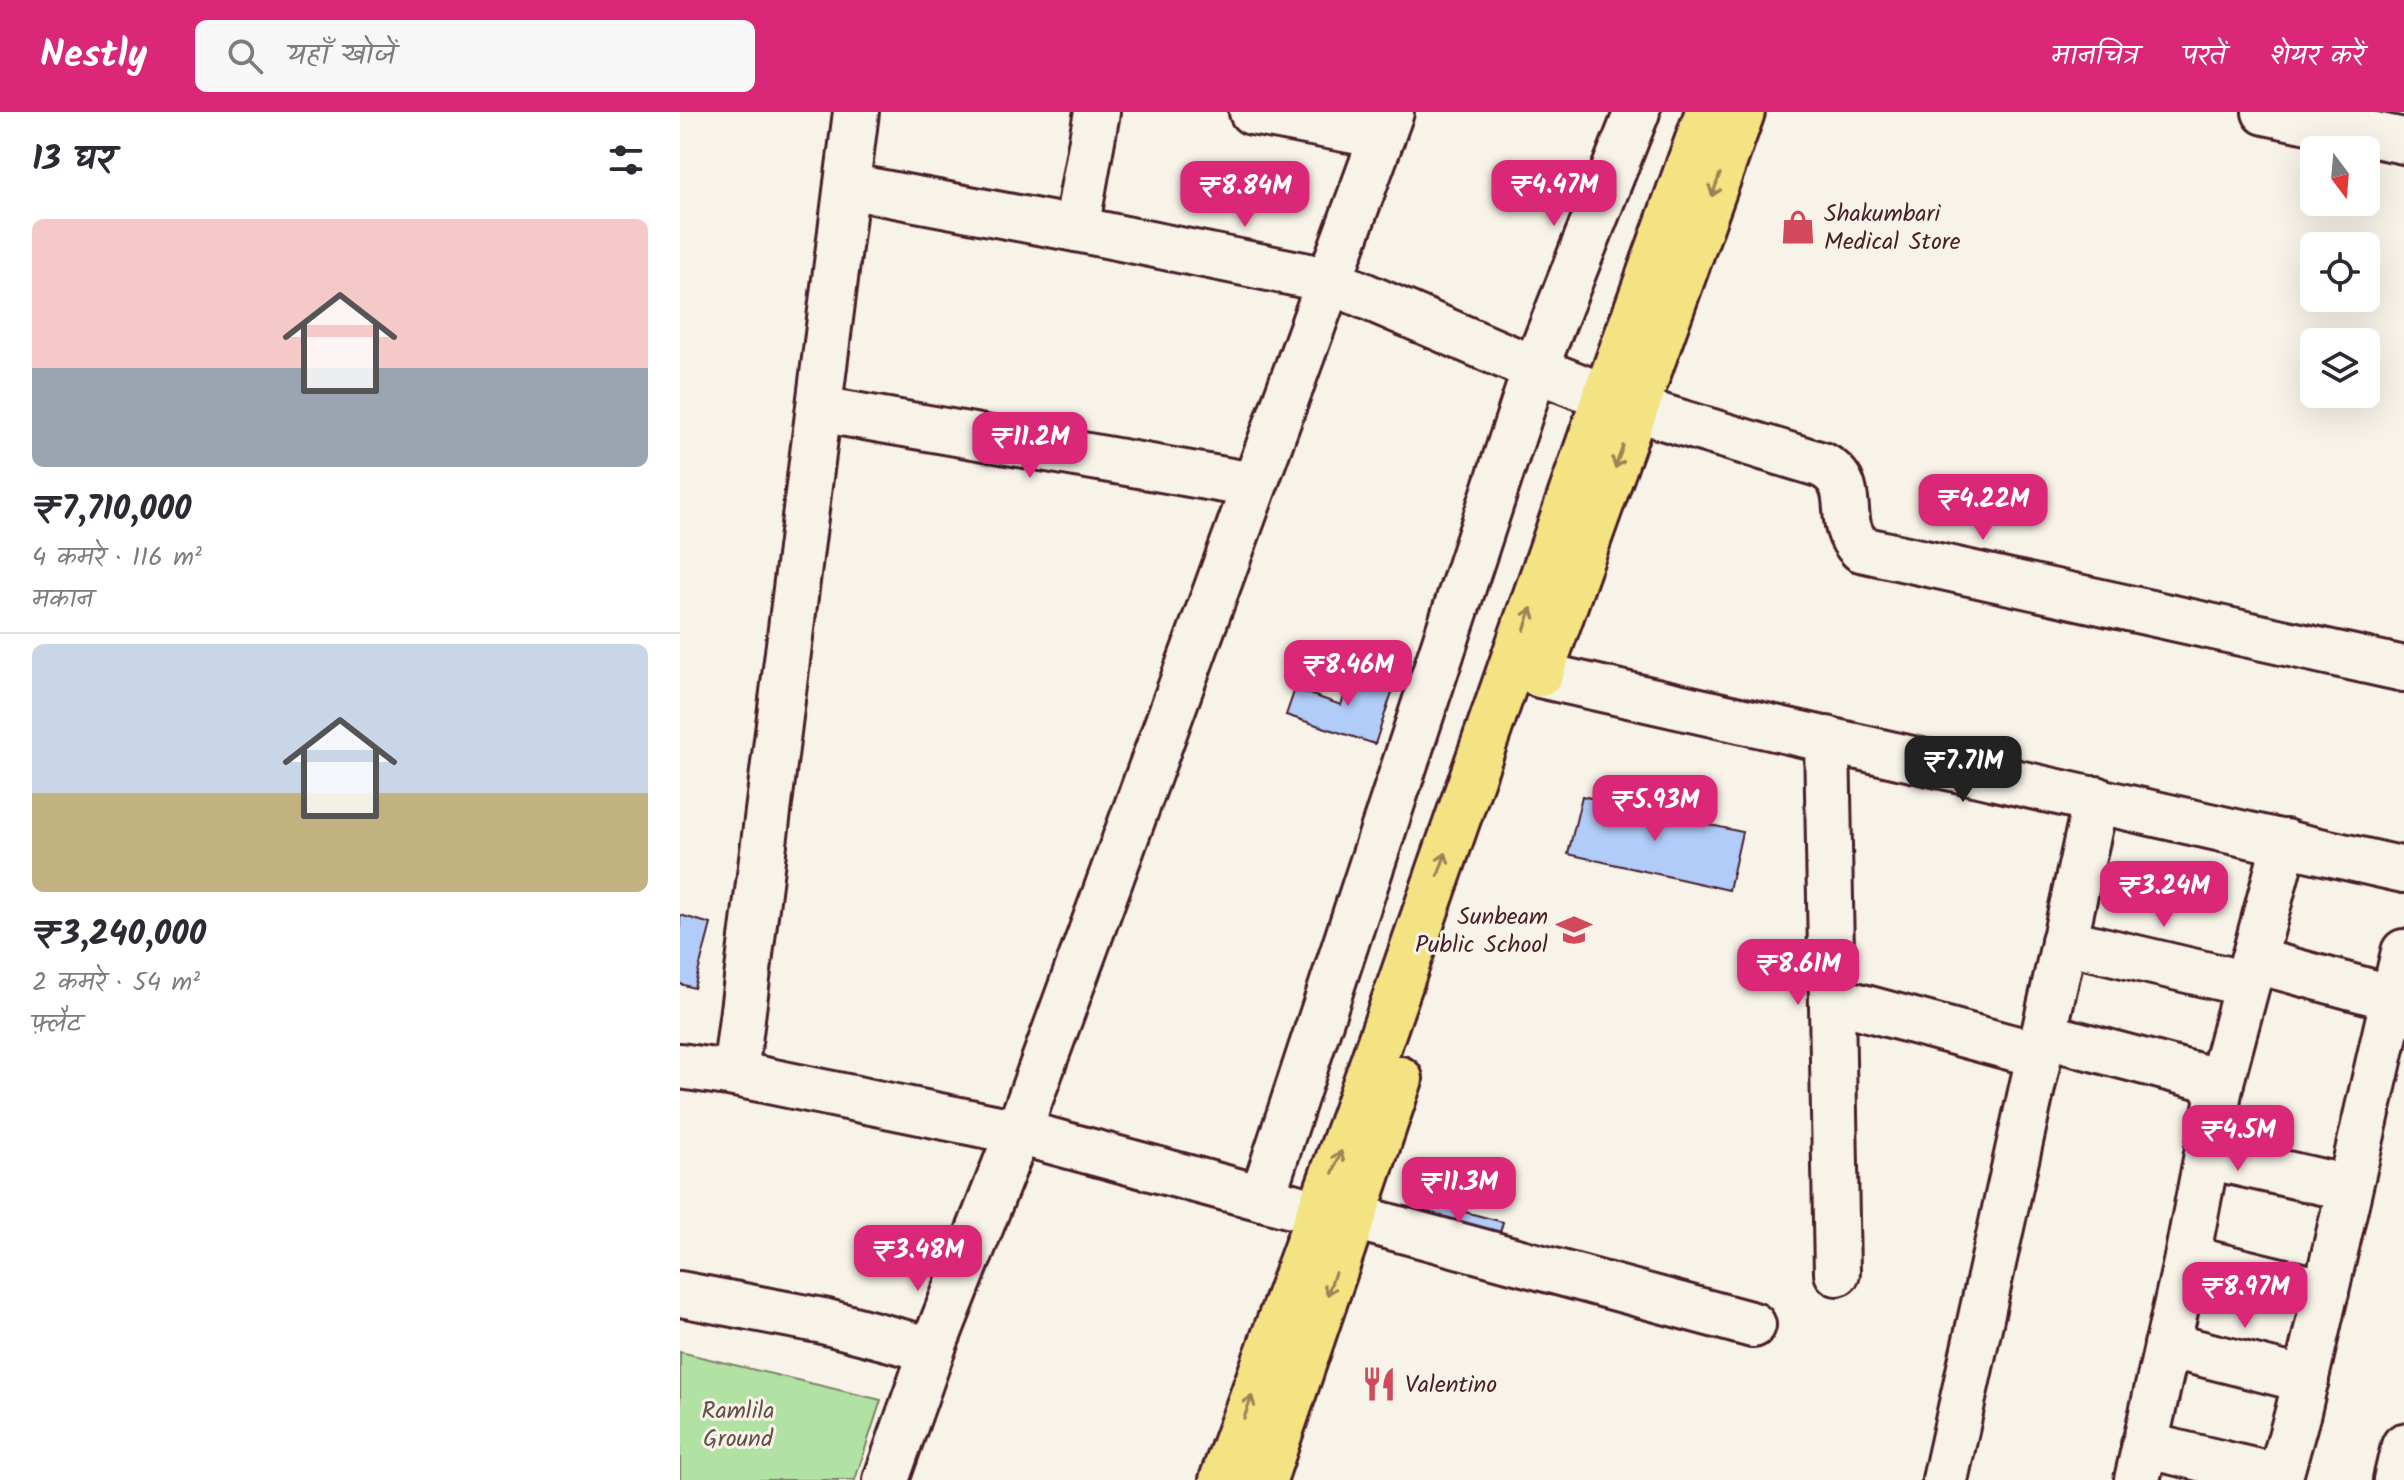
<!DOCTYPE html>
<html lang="hi">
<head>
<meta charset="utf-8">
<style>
  body { margin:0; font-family:Kalam,"Playpen Sans Deva",sans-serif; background:#f7f7f7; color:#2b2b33; height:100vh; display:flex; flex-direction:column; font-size:30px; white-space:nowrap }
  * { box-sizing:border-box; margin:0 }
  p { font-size:26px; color:#7c7c81 }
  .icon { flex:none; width:44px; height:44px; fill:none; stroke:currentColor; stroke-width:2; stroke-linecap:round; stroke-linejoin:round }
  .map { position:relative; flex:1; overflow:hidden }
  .drawer { display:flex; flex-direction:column; background:#fff; width:680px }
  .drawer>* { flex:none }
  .needle { width:52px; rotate:164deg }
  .tools { position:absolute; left:1620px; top:24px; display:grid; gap:16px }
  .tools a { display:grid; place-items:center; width:80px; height:80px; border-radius:12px; background:#fff; box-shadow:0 8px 32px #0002; font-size:40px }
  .price { position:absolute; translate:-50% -68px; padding:0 18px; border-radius:16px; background:#db2777; color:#fff; font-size:26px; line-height:52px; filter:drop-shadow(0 2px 4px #0008) }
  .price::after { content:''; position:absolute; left:50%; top:48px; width:24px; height:18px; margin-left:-12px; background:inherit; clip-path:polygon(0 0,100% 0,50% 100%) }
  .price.selected { background:#222; color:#fff }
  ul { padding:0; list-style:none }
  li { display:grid; align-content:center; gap:16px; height:424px; padding:0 32px }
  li+li { border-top:2px solid #e1e1e2 }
  li span { display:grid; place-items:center; height:248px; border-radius:12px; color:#555 }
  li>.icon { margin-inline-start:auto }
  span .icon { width:144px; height:144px; fill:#fffc; stroke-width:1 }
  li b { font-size:34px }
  h2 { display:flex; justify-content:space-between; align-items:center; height:96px; padding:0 32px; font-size:34px }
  header { display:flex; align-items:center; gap:48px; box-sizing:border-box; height:112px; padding:0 40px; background:#db2777; color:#fff }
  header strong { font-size:38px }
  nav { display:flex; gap:44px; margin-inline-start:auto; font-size:28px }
  .search { width:560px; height:72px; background:#f7f7f7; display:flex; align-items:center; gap:20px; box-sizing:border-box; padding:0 28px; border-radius:12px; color:#7c7c81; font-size:30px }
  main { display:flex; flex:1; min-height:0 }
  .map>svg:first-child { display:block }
  .green { fill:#b1e2a3; stroke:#7e8067; stroke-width:2 }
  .building { fill:#b1ccf9; stroke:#4a1f2b; stroke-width:2 }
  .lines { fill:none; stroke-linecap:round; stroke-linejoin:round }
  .minor-casing { stroke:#4a1f2b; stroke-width:50 }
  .highway-casing { stroke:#4a1f2b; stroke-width:50 }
  .minor { stroke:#f7f3e8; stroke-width:44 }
  .highway { stroke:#f4e382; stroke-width:44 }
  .oneway { stroke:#9f8156 }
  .labels { text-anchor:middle; stroke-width:6; stroke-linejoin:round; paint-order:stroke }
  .poi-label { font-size:24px; fill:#4a1f2b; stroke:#f7f3e8; text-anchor:start }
  .park-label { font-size:24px; fill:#645049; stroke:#f7f3e8 }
</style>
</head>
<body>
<header>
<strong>Nestly</strong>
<div class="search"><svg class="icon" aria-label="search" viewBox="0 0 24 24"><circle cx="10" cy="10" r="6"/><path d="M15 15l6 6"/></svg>यहाँ खोजें</div>
<nav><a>मानचित्र</a><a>परतें</a><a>शेयर करें</a></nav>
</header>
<main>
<section class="drawer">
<h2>13 घर<svg class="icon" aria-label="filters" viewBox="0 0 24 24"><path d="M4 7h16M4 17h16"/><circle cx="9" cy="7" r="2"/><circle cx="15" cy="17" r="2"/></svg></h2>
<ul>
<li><span style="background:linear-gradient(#f6c9c9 60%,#9aa5b1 0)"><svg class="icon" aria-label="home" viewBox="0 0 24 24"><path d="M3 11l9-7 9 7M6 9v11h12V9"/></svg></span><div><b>₹7,710,000</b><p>4 कमरे · 116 m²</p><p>मकान</p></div></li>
<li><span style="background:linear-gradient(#c9d6e8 60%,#c2b280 0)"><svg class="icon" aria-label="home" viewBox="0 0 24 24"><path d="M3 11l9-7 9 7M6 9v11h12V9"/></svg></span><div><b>₹3,240,000</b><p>2 कमरे · 54 m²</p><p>फ़्लैट</p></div></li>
</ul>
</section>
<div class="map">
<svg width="1724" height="1368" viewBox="0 0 1724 1368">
  <rect width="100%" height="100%" fill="#f7f3e8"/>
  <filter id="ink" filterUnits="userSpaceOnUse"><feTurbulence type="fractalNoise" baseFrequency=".0125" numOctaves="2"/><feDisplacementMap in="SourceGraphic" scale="16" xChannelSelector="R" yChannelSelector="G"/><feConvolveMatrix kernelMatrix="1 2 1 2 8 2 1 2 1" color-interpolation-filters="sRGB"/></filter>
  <g filter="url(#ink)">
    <polygon class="green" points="0,1240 201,1288 175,1368 0,1368"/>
    <g class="building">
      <polygon points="673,557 715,571 695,632 606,603 615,577 661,593"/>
      <polygon points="902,684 1062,720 1049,778 888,742"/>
      <polygon points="0,803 31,812 14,876 0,872"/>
      <polygon points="743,1089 823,1110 815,1138 736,1117"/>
    </g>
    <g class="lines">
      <g class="minor-casing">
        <g id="minor">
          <polyline points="572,0 702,24"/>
          <polyline points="1585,0 1724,29"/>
          <path d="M167,74L396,117L648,168L855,257L956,297L1142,353C1182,374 1152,408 1181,437L1724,557"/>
          <polyline points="396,117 417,0"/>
          <polyline points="139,297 573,373"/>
          <polyline points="860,563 1724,758"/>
          <polyline points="1147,627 1157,1161"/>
          <polyline points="1384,829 1567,872"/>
          <polyline points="1573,848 1713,886"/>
          <polyline points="1152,887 1359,943"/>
          <polyline points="1363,923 1541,970 1507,1146 1457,1368"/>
          <polyline points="0,954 55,962 176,0"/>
          <polyline points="55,962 338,1020 638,1101 671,1113"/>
          <polyline points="1541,970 1605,730"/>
          <polyline points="1527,1044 1669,1076"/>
          <polyline points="582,1086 855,257 957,0"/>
          <polyline points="674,1105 1073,1213"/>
          <polyline points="1507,1146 1646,1180"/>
          <polyline points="0,1182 143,1209 252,1238"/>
          <polyline points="1487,1233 1626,1268"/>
          <polyline points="1464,1333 1600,1365"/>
          <polyline points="206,1368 252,1238 338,1020 711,0"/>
          <polyline points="1265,1368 1416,687"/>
          <polyline points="1599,1368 1618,1300 1724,840"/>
          <polyline points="1716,1368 1724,1334"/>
        </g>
      </g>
      <g class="highway-casing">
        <g id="highway">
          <polyline points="860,562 1062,0"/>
          <polyline points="542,1368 674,1004 925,285 1028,0"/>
          <polyline points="584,1368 720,967"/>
        </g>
      </g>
      <use href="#minor" class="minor"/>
      <use href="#highway" class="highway"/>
    </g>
    <defs><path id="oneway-shaft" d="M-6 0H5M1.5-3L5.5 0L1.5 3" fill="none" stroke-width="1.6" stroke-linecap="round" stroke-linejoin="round" transform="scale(2)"/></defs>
    <g class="oneway">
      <use href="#oneway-shaft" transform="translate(1036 73) rotate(110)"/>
      <use href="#oneway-shaft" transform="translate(939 345) rotate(110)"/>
      <use href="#oneway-shaft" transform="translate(848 507) rotate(-71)"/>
      <use href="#oneway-shaft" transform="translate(762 752) rotate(-71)"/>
      <use href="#oneway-shaft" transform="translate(657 1050) rotate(-69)"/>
      <use href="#oneway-shaft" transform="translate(651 1172) rotate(109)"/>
      <use href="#oneway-shaft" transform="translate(568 1295) rotate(-70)"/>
    </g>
  </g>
  <defs>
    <g id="shop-bare" transform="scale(2.76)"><path d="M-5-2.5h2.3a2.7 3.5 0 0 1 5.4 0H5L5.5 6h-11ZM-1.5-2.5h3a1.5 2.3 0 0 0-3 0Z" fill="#d1495b" stroke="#f7f3e8" stroke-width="2.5" paint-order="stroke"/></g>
    <g id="school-bare" transform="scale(2.76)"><path d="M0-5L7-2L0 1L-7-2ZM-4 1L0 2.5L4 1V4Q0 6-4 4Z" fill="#d1495b" stroke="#f7f3e8" stroke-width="2.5" paint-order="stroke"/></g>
    <g id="restaurant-bare" transform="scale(2.76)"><path d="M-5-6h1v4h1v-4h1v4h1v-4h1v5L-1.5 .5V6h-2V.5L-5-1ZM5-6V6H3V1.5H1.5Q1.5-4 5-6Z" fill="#d1495b" stroke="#f7f3e8" stroke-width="2.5" paint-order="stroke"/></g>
  </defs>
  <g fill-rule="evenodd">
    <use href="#shop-bare" x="1118" y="115"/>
    <use href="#school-bare" x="894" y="818"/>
    <use href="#restaurant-bare" x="699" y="1272"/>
  </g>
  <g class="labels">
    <g class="poi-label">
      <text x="1144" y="109">Shakumbari<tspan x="1144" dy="28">Medical Store</tspan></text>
      <text x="868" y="812" text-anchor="end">Sunbeam<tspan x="868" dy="28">Public School</tspan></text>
      <text x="725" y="1280">Valentino</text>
    </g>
    <g class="park-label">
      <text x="58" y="1306">Ramlila<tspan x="58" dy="28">Ground</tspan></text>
    </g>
  </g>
</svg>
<div class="tools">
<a><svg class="needle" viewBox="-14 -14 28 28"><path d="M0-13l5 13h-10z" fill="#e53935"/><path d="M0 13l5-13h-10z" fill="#7c7c81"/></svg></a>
<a><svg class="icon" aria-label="locate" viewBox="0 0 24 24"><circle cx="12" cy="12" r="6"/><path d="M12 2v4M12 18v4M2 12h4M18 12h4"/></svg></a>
<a><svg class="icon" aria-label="layers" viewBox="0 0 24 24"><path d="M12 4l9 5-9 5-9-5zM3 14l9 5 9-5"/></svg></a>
</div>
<b class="price" style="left:874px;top:116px">₹4.47M</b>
<b class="price" style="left:565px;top:117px">₹8.84M</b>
<b class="price" style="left:350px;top:368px">₹11.2M</b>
<b class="price" style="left:1303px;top:430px">₹4.22M</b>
<b class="price" style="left:668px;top:596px">₹8.46M</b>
<b class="price selected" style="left:1283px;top:692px">₹7.71M</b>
<b class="price" style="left:975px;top:731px">₹5.93M</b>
<b class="price" style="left:1484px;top:817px">₹3.24M</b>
<b class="price" style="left:1118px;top:895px">₹8.61M</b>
<b class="price" style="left:1558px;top:1061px">₹4.5M</b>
<b class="price" style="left:779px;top:1113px">₹11.3M</b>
<b class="price" style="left:238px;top:1181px">₹3.48M</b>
<b class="price" style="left:1565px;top:1218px">₹8.97M</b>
</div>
</main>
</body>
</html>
